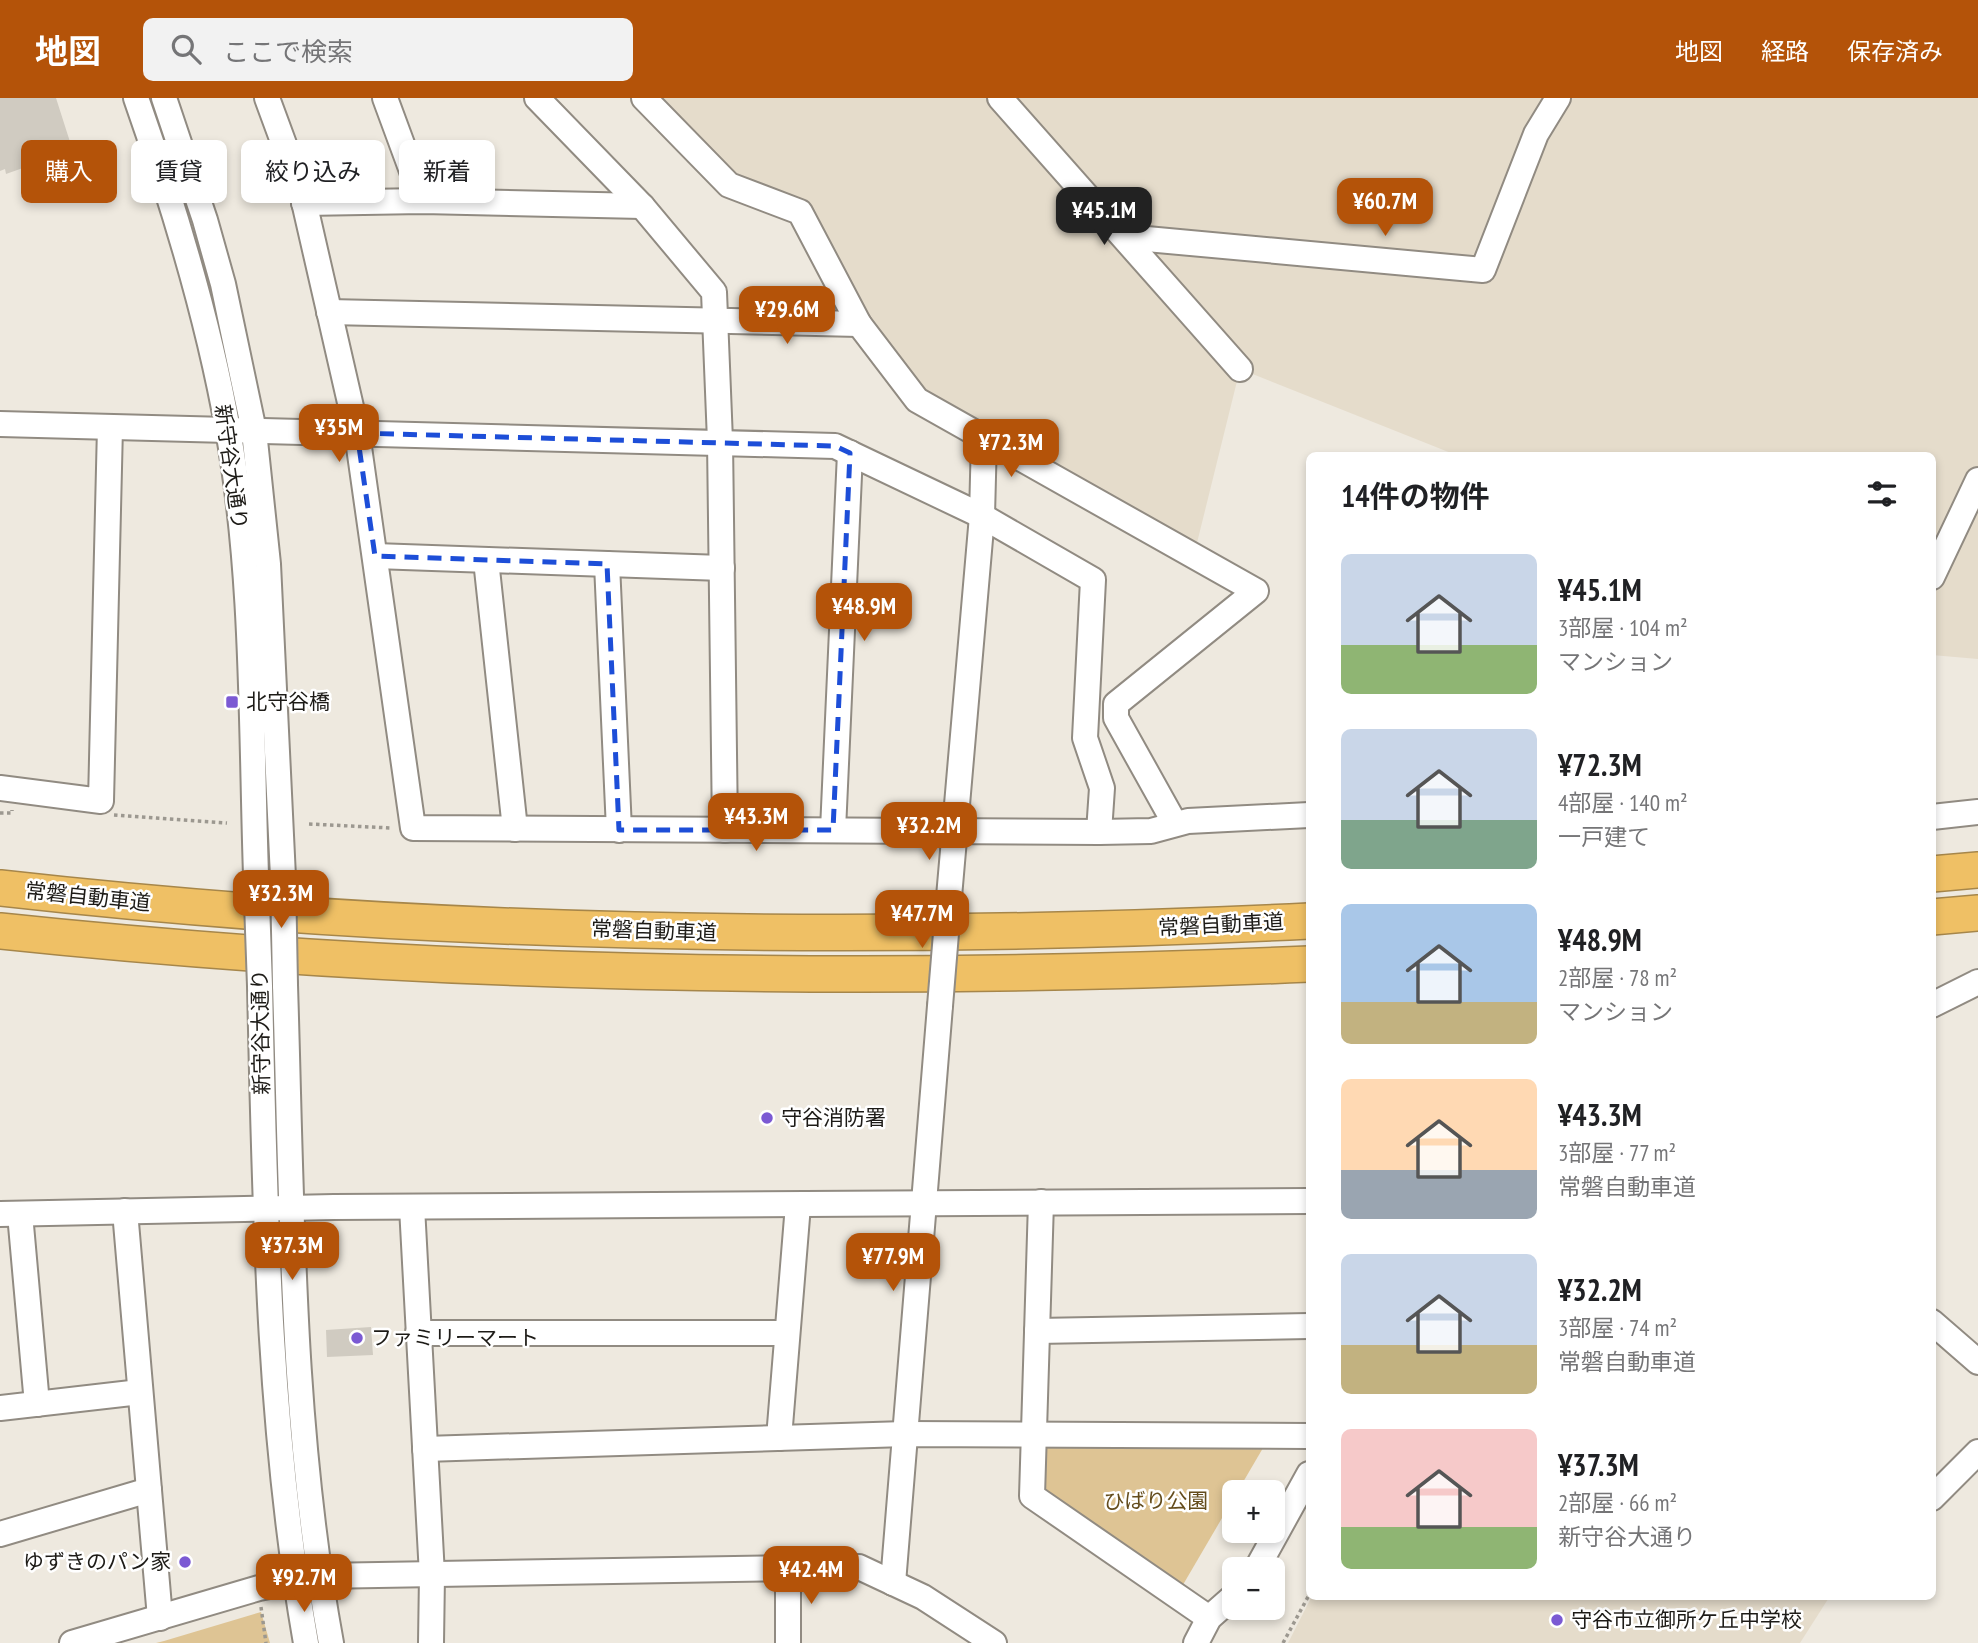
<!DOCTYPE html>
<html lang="ja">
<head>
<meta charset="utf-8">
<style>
  body { margin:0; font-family:"PT Sans Narrow","Noto Sans JP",sans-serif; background:#f2f2f2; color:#202124; height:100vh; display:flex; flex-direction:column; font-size:26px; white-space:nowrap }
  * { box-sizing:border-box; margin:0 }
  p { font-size:23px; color:#757577 }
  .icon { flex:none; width:38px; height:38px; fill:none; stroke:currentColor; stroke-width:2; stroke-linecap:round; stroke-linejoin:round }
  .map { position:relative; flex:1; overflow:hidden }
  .details { position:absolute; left:1306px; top:354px; width:630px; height:1148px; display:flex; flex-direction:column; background:#fff; border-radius:10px; box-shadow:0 4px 10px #0003 }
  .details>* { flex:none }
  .top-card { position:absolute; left:21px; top:42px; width:665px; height:63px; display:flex; gap:14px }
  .buttons { position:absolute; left:1222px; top:1382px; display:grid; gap:14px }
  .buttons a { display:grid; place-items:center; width:63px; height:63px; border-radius:10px; background:#fff; box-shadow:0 4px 10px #0003; font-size:35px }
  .price { position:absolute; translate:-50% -60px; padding:0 16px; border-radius:14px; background:#b45309; color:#fff; font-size:23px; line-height:46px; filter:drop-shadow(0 2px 4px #0008) }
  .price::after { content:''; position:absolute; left:50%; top:42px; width:21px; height:16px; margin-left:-10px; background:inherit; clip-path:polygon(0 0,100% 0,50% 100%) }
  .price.on { background:#222; color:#fff }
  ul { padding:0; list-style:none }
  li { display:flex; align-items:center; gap:21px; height:175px; padding:0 35px }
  li span { display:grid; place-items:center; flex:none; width:196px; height:140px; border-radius:10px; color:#555 }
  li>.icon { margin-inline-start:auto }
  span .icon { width:84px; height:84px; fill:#fffc; stroke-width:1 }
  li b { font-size:30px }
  h2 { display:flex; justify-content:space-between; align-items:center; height:84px; padding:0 35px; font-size:30px }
  .pill { padding:0 24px; border-radius:10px; background:#fff; box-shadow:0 4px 10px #0003; font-size:24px; line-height:63px }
  .pill.on { background:#b45309; color:#fff }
  header { display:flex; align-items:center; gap:42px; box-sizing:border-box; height:98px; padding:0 35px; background:#b45309; color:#fff }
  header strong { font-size:33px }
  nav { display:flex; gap:38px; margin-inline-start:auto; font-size:24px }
  .search { width:490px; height:63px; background:#f2f2f2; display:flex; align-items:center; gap:18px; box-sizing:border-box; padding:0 24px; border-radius:10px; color:#757577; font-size:26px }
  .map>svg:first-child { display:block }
  .built { fill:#e5dccb }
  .green { fill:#dec494 }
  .building { fill:#d0cbc1 }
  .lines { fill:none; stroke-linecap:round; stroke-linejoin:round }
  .minor-casing { stroke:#918b82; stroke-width:28 }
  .highway-casing { stroke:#a6864a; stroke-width:38 }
  .path { stroke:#9c9890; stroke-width:3.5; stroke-dasharray:3.5 3.5; stroke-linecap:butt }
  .minor { stroke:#fff; stroke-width:24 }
  .highway { stroke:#efc065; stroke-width:35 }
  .minor-bridge-casing { stroke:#918b82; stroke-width:28; stroke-linecap:butt }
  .minor-bridge { stroke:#fff; stroke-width:24 }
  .marked { fill:none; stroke:#1d4ed8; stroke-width:5; stroke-dasharray:14 9; stroke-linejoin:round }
  .poi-dot { fill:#7b59d3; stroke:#fff; stroke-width:2.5 }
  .labels { text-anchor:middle; stroke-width:5; stroke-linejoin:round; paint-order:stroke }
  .street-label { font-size:21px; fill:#1d1b17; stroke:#fff }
  .poi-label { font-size:21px; fill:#1d1b17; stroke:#fff; text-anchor:start }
  .park-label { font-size:21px; fill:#644c1c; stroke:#fff }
</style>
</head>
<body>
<header>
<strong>地図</strong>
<div class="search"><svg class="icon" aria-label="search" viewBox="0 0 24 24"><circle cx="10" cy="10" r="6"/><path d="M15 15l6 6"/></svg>ここで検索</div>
<nav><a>地図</a><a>経路</a><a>保存済み</a></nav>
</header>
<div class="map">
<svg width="1978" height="1545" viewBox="0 0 1978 1545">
  <rect width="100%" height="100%" fill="#eee9df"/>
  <g class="built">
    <polygon points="640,0 1978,0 1978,561 1932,557 1932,357 1456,357 1240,271 1194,457 932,308 852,217 793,105 726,93"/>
    <polygon points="1312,1498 1830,1498 1800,1545 1288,1545"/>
  </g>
  <g class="green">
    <polygon points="1034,1337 1270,1338 1177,1497 1032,1398"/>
    <polygon points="261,1514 270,1545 156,1545 164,1543"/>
  </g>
  <g class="building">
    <polygon points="0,0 56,0 71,47 46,57 48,61 6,76 5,71 0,73"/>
    <polygon points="371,1229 373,1257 327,1259 326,1232"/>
  </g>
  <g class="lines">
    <g class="minor-casing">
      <g id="minor">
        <path d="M136,0C174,108 208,219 228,332C254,478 251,629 256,777"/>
        <polyline points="164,0 205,122 223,186 254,333 268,466 283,779"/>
        <polyline points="267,0 302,95 357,335 413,730 1099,734 1151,733 1188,723 1309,717"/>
        <polyline points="385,0 423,103"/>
        <polyline points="537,0 642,108 714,194 720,343 725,732"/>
        <polyline points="644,0 729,87 800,114 859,226 917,302 1256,493 1116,606 1116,620 1174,724"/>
        <polyline points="1000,0 1240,271"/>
        <polyline points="304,105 423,103 642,108"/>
        <polyline points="1125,139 1483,172 1536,36 1558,0"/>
        <polyline points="329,214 859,226"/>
        <polyline points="0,326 835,348 982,418 1093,482 1085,640 1102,690 1099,734"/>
        <polyline points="375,458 722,470"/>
        <polyline points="486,462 515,731"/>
        <polyline points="607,466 619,732"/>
        <polyline points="1932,479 1978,382"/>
        <polyline points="0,690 101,703 110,329"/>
        <polyline points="1932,719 1978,714"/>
        <polyline points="833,732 850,355"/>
        <polyline points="949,799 982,418 984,340"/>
        <path d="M285,887C292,1106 291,1329 331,1545"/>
        <path d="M260,888C265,1107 268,1329 306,1545"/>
        <polyline points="1932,907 1978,884"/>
        <polyline points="1041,1104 1032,1398 1209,1520"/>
        <polyline points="412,1109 432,1477 431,1545"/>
        <polyline points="125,1113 160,1520"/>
        <polyline points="0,1116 334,1109 1309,1103"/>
        <polyline points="20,1116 37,1306"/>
        <polyline points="1932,1224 1978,1264"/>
        <polyline points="1037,1233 1309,1228"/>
        <polyline points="418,1235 786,1235"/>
        <polyline points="0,1310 140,1294"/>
        <polyline points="779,1340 798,1107"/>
        <polyline points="425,1351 905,1336 1309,1338"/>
        <polyline points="1932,1400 1978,1354"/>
        <polyline points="0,1436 149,1392"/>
        <polyline points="788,1471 788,1545"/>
        <polyline points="1256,1472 1309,1376"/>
        <polyline points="893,1485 940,908"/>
        <polyline points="72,1545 259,1490 320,1478 859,1469 923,1499 994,1545"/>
        <polyline points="1196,1545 1209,1520 1234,1498"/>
      </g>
    </g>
    <g class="highway-casing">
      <g id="highway">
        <polyline points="1932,776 1978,772"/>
        <path d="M0,790C434,839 873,844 1309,823"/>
        <polyline points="1932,819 1978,815"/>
        <path d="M0,833C435,879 872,885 1309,866"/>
      </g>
    </g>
    <g class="path">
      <polyline points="0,715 12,715 12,712"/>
      <polyline points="114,717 227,725"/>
      <polyline points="309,726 391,730"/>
      <polyline points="261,1509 266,1545"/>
      <polyline points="1283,1545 1309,1497"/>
    </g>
    <use href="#minor" class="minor"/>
    <use href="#highway" class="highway"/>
    <g class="minor-bridge-casing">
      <g id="minor-bridge">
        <polyline points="256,777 260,888"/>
        <polyline points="283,779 285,887"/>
        <polyline points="940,908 949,799"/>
      </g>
    </g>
    <use href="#minor-bridge" class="minor-bridge"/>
  </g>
  <path class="marked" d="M357,335L835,348L850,355L833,732H619L607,466L375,458Z"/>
  <g class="poi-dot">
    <rect x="225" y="597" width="14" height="14" rx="3.5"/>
    <circle cx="767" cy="1020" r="7"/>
    <circle cx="357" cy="1240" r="7"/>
    <circle cx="185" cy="1464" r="7"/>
    <circle cx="1557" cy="1522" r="7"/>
  </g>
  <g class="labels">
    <g class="street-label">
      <text transform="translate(231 369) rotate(82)" y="7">新守谷大通り</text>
      <text transform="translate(88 799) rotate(6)" y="7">常磐自動車道</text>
      <text transform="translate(1221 827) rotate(-3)" y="7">常磐自動車道</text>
      <text transform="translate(654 833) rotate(2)" y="7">常磐自動車道</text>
      <text transform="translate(261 934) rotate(-91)" y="7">新守谷大通り</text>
    </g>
    <g class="poi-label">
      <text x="246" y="611">北守谷橋</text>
      <text x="781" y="1027">守谷消防署</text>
      <text x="371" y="1247">ファミリーマート</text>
      <text x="171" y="1471" text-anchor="end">ゆずきのパン家</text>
      <text x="1571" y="1529">守谷市立御所ケ丘中学校</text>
    </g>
    <g class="park-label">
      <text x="1156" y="1410">ひばり公園</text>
    </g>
  </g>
</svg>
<div class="buttons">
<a>+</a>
<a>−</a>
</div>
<b class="price" style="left:1385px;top:140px">¥60.7M</b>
<b class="price on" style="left:1104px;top:149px">¥45.1M</b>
<b class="price" style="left:787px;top:248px">¥29.6M</b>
<b class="price" style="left:339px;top:366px">¥35M</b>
<b class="price" style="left:1011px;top:381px">¥72.3M</b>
<b class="price" style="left:864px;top:545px">¥48.9M</b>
<b class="price" style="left:756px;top:755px">¥43.3M</b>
<b class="price" style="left:929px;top:764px">¥32.2M</b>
<b class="price" style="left:281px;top:832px">¥32.3M</b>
<b class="price" style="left:922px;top:852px">¥47.7M</b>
<b class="price" style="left:292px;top:1184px">¥37.3M</b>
<b class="price" style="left:893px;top:1195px">¥77.9M</b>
<b class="price" style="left:811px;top:1508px">¥42.4M</b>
<b class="price" style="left:304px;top:1516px">¥92.7M</b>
<div class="top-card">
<a class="pill on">購入</a>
<a class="pill">賃貸</a>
<a class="pill">絞り込み</a>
<a class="pill">新着</a>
</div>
<section class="details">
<h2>14件の物件<svg class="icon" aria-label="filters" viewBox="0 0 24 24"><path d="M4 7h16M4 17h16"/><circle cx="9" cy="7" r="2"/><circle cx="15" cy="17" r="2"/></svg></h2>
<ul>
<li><span style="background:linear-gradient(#c9d6e8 65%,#8fb573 0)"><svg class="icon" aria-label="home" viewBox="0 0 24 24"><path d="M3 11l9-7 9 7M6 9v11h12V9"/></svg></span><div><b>¥45.1M</b><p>3部屋 · 104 m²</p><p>マンション</p></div></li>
<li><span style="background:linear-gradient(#c9d6e8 65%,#7fa58c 0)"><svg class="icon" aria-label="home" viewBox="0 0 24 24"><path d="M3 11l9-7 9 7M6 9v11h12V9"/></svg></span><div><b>¥72.3M</b><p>4部屋 · 140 m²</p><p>一戸建て</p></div></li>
<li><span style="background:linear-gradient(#a9c7e8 70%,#c2b280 0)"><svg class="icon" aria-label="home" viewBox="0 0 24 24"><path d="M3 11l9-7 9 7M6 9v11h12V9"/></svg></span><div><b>¥48.9M</b><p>2部屋 · 78 m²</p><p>マンション</p></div></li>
<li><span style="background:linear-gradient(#ffd9b3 65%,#9aa5b1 0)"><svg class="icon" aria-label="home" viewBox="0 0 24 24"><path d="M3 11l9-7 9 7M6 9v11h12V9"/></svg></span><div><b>¥43.3M</b><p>3部屋 · 77 m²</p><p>常磐自動車道</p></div></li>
<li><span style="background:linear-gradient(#c9d6e8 65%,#c2b280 0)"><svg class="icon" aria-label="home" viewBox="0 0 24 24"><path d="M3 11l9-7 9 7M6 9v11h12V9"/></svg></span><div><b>¥32.2M</b><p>3部屋 · 74 m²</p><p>常磐自動車道</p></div></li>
<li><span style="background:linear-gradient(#f6c9c9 70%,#8fb573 0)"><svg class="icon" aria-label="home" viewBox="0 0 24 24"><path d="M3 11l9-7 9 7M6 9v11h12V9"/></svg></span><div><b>¥37.3M</b><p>2部屋 · 66 m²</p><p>新守谷大通り</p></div></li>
</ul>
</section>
</div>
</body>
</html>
